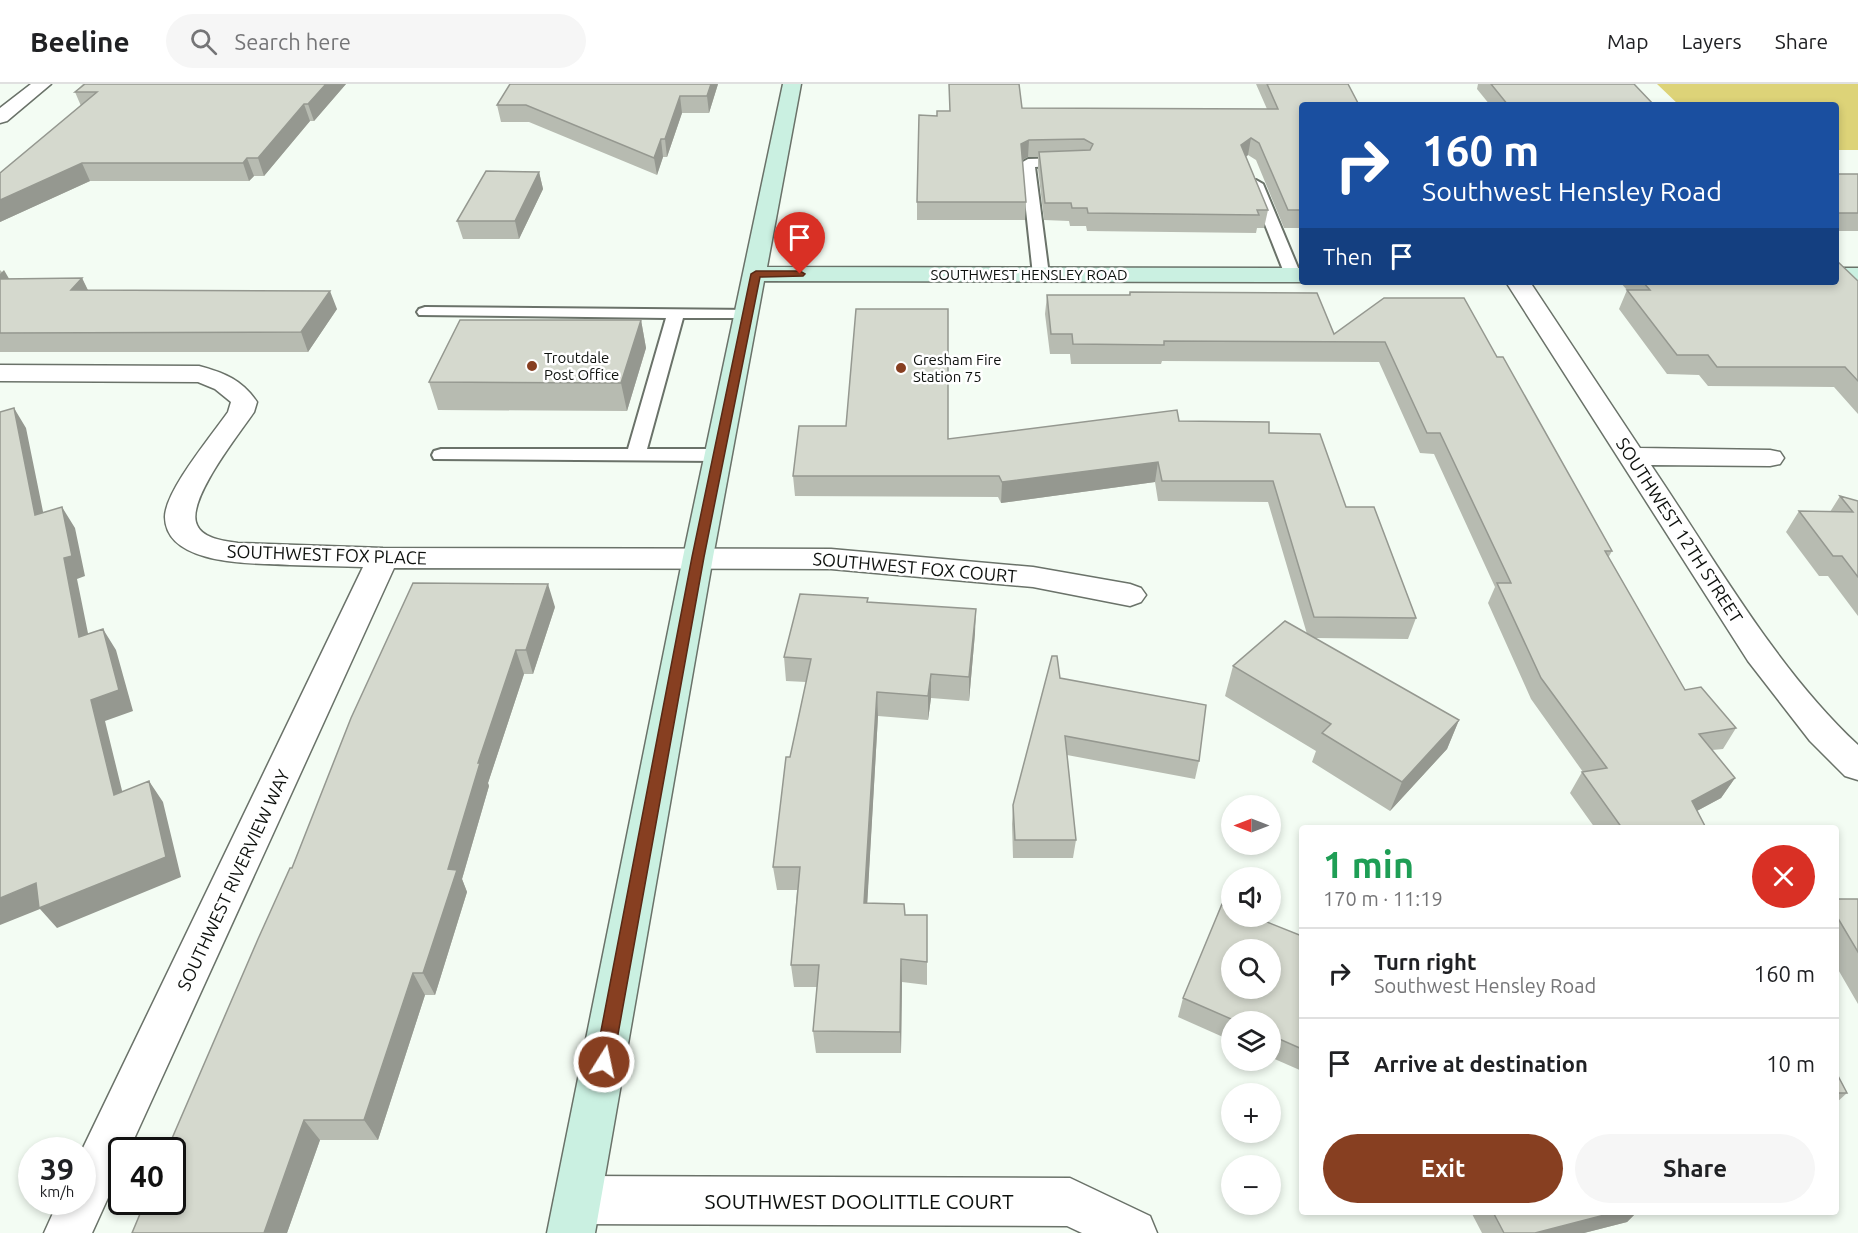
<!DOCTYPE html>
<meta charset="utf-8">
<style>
body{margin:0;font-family:Ubuntu,sans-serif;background:#f6f6f6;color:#202124;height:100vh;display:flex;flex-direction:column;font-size:22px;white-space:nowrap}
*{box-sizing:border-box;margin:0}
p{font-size:20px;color:#757577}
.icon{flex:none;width:33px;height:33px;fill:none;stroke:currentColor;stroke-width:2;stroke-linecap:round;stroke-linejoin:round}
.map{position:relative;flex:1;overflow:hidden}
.side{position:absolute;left:1299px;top:741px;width:540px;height:390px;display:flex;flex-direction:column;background:#fff;border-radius:6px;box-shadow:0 3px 9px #0003}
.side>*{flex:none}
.hud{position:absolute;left:1299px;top:18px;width:540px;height:183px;border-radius:6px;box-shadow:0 3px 9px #0003;background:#1a4fa0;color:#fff;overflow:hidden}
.needle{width:39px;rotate:270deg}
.controls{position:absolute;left:1221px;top:711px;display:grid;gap:12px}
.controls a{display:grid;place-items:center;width:60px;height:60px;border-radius:50%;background:#fff;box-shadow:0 3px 9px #0003;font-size:30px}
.speed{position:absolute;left:18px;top:1053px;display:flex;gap:12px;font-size:30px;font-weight:700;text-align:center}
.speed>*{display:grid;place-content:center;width:78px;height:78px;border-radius:50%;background:#fff;box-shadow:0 3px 9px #0003;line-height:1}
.speed small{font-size:15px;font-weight:400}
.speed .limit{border:3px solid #111;border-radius:9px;background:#fff;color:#111}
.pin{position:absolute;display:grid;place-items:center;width:51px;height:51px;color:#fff;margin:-62px -26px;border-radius:50% 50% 50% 0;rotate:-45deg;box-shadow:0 0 6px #0007}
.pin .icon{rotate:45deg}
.me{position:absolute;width:66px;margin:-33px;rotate:10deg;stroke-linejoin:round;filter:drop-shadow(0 0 4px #0008)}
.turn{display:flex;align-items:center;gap:21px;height:126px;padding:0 24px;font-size:27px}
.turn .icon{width:78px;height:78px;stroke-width:2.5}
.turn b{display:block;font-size:42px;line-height:51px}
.then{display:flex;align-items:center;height:57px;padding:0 24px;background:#0003;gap:12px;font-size:22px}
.round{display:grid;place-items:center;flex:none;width:63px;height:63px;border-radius:32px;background:#f6f6f6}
.overview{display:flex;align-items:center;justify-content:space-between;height:102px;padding:0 24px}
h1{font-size:36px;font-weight:700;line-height:45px;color:#1e9e55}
.primary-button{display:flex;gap:12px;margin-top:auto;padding:12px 24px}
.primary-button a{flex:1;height:69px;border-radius:36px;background:#873f21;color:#fff;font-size:24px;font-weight:700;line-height:69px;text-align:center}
.primary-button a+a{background:#f6f6f6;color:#202124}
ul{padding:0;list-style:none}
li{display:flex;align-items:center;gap:18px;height:90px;padding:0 24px;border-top:2px solid #e0e0e0}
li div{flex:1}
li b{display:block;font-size:22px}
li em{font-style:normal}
header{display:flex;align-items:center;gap:36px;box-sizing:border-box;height:84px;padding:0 30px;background:#fff;border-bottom:2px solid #e0e0e0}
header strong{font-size:28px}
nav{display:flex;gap:33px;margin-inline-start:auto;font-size:21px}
.search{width:420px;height:54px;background:#f6f6f6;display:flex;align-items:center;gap:15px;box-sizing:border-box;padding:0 21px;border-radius:33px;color:#757577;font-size:22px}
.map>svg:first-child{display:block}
</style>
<header>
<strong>Beeline</strong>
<div class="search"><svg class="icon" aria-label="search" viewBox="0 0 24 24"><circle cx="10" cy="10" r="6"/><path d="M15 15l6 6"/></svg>Search here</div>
<nav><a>Map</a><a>Layers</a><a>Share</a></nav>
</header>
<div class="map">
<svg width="1858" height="1149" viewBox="0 0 1858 1149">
<rect width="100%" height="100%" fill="#f3fcf3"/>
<path fill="#ddd378" d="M1657,0H1858V66H1836V21H1679Z"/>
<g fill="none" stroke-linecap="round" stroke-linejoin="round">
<defs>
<path id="lane" d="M1067,74L1072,75L1074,78L1072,81L1035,83L1049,191L1041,196L1033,191L1021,79L1028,75Z
M1256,96L1263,100L1301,191L1299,194L1293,196L1285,191L1249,100Z
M425,223L754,226L756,229L748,234H683L647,365H719L726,367L728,371L726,375L719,377L434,375L432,371L434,367L441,365H628L666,234L419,231L417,228L419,225Z"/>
<path id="street" d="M31,0H51L7,37L0,39V24Z
M1506,198H1530L1640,364L1770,366L1780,368L1784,374L1780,380L1770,382L1651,381C1714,474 1776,585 1858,661V696L1845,692L1810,657L1748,577Z
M0,281L199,282C225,289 242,296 257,318L254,328C240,349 185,417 197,441C203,455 225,457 238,459L383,464L831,465L1033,483L1130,500L1141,504L1146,511L1141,518L1130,522L1033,503L831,485L394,484L129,1066H122V1083L92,1149H44L58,1118H82V1066L363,483C339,482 315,482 290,481C257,479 166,483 165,433C165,407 212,351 228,328L231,318L215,305L198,298L0,297Z
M578,1092L1070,1094L1150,1132L1157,1149H1082L1067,1142L578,1140L561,1133L554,1116L561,1099Z"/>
<path id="secondary" d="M783,0H801L767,183L1302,184V198L764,197L713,473L595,1149H547L683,473Z
M1836,184H1858V198H1836Z"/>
</defs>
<use href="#lane" stroke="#6a7269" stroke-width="4"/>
<use href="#street" stroke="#6a7269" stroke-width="3"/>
<use href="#secondary" stroke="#6a7269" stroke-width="3"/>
<use href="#lane" fill="#fff" fill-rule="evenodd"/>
<use href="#street" fill="#fff" fill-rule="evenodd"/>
<use href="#secondary" fill="#caf0e1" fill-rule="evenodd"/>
</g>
<path fill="#b7bbb1" d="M83,0H346L314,37H310L264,92H254L249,97H90L0,138V89L81,22L75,8Z
M718,0L709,29H682L667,73H663L657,91L529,38H501L497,21Z
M1256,0H1348L1302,21V144H1284L1256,76L1248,71L1246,73L1268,126L1264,144H1257L1256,149L1087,147L1086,142H1070L1069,137L1044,136L1038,85V73H1028L1022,76L1026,118L1025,136H917V118L937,32L1022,24L1267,25Z
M1478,0H1634L1654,21H1490L1477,5Z
M539,88L543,105L519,155H463L457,137Z
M1836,90H1858V147H1836Z
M0,186L9,195L82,194L88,206L337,225L308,268H0Z
M1858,197V330L1834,303L1708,302L1699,291L1667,290L1619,225L1627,206L1620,198Z
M1130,208L1334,250L1497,273L1612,467L1608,474L1685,606L1736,644L1723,665L1712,666L1735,694L1721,714L1697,727L1706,744H1595L1570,709L1582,688H1583L1531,615L1488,519L1495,503L1434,370L1420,369L1379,278L1162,277L1161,280H1071L1070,270H1050L1045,230L1047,211H1129Z
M641,236L646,264L627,327L438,326L429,298Z
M1179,337L1269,349L1346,423L1416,534L1408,555L1314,554L1459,636L1447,665L1390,727L1312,678L1316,667L1225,612L1233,582L1307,550L1268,418L1158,417L1155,398L1001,419L998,413L795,412L793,392L948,355Z
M1840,412L1858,417V532L1828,492H1819L1786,448L1799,427L1830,428Z
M868,514V518L975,549L969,617L931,614L928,636L878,632L867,819L905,831H927V901L902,898L901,969H816L813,947L817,903H794L791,881L797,806H777L773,783L790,673L806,598L786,597L784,573Z
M555,523L533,590H524L488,699L489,702L462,795L467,808L435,911H425L378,1056H320L287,1149H132L292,784Z
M1060,594L1199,677L1195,695L1067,671L1076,756L1073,774H1013L1012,740L1013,721Z
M1836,815H1858V920L1836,882Z
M1302,852V987L1270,973V938H1232V957L1178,933L1183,914Z
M1836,988L1847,1009L1836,1019Z
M1471,1128H1637L1627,1138L1584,1149H1482Z"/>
<path fill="#959890" d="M326,0H346L314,37L308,20Z
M711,0H718L709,29L707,12Z
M680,12L682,29L667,73L665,55Z
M304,20L310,37L264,92L258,74Z
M1251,54L1248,71L1238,78L1241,61Z
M661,55L663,73L657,91L654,74Z
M1029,56L1028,73L1020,77L1021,60Z
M247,74L254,92L249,97L243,79Z
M82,79L90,97L0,138V116Z
M539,88L543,105L519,155L515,137Z
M4,186L15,205L0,202V190Z
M82,194L91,213L71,206Z
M330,207L337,225L308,268L301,248Z
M641,236L646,264L627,327L621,299Z
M14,324L26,344L48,452L35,431Z
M1158,378L1155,398L1001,419L1002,398Z
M62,423L75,444L85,492L77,495L93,574L79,553L64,474Z
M548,500L555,523L533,590L526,566Z
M976,525L975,549L969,617V593Z
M103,545L116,566L133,627L105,637L128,731L114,711L91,616Z
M516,566L524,590L488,699L489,702L462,795L467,808L435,911L423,889L448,785L478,679Z
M931,590V614L928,636V612Z
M877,608L878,632L866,842L864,819Z
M1459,636L1447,665L1390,727L1402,698Z
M1735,694L1721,714L1678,737L1692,717Z
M149,697L163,718L181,793L57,844L40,825L0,841V814L36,799Z
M901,875L902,898L901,969L900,948Z
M413,889L425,911L378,1056L364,1036Z
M304,1036L320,1056L287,1149H264Z
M1616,1128H1637L1627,1138L1584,1149H1535Z"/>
<path fill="#d5d9ce" stroke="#959890" stroke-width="1.5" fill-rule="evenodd" d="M85,0H326L308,20H304L258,74H247L243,79H82L0,116V89L97,8H75Z
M510,0H711L707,12H680L665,55H661L654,74L526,21H497Z
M949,0H1019L1022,24L1278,25L1267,0H1348L1359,21H1302V126H1288L1259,59L1251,54L1241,61L1268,126H1257L1259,131L1088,129L1087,124H1072L1071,119H1045L1039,68L1090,66L1093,60L1084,55L1029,56L1021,60L1026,118H917L919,31L937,32V27H950Z
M1491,0H1634L1654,21H1508Z
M486,87L539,88L515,137H457Z
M1836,90H1858V129H1836Z
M1836,176L1858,197V297L1845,283H1717L1708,271H1677L1627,206H1650L1643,198H1836Z
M82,194L71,206L330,207L301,248L0,249V195Z
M1130,208L1317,209L1334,250L1384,214H1464L1497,273H1503L1612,467H1605L1685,606L1701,603L1736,644L1699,650L1735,694L1692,717L1706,744H1622L1582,688L1607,684L1541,594L1497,499H1511L1440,349H1427L1385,258L1164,257V261L1073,260L1072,250H1051L1047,211H1130Z
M856,225H948V355L1177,326L1179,337L1269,338V349L1320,350L1346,423H1374L1416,534L1314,533L1273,397H1162L1158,378L1002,398L999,392H793L799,342H846Z
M460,236H641L621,299L429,298Z
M14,324L35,431L62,423L72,472L64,474L79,553L103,545L119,606L91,616L114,711L149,697L166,773L39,824L36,799L0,814V328Z
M1840,412L1858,417V493L1842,472H1833L1799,427L1853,428Z
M413,499L548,500L526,566H516L478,679H480L448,785L457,786L423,889H413L364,1036H304L264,1149H132L145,1118H172V1066H167L258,855L290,784H292L351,634Z
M800,510L868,514L867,518L976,525L969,593L931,590L928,612L877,608L864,819L904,820L905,831H927V878L901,875L900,948L813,947L819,881H791L800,783H773L786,673H790L811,575L784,573Z
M1285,537L1459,636L1402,698L1322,649L1331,640L1233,582Z
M1052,572H1057L1060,594L1206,621L1199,677L1065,652L1076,756H1015L1013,721Z
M1836,815H1858V868L1836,831Z
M1222,820L1232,824V832H1252L1302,852V965L1270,951V938H1238L1183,914ZM1232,866H1270V904H1232Z
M1836,988L1847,1009H1836Z
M1493,1128H1616L1535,1149H1504Z"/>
<path fill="#873f21" stroke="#582915" stroke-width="1.5" d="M800,187L805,190L803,192L760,193L704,473L613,978L610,984L604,986L597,984L595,978L692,473L751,190L756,187Z"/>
<g fill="#873f21" stroke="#fff" stroke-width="2">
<circle cx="532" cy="282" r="6"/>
<circle cx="901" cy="284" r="6"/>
</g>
<g text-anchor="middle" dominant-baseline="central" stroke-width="5" stroke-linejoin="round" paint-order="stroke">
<g font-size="15" fill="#0e110e" stroke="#fff">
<text x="1029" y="190">SOUTHWEST HENSLEY ROAD</text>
</g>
<g font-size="15" fill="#0e110e" stroke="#fff" text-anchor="start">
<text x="544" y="273">Troutdale<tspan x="544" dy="17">Post Office</tspan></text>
<text x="913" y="275">Gresham Fire<tspan x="913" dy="17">Station 75</tspan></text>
</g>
<g font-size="18" fill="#0e110e" stroke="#fff">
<text transform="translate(1680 446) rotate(57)">SOUTHWEST 12TH STREET</text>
<text transform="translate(327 470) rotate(2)">SOUTHWEST FOX PLACE</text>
<text transform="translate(915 483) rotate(5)">SOUTHWEST FOX COURT</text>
<text transform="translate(233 796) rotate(-65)">SOUTHWEST RIVERVIEW WAY</text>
</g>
<g font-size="21" fill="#0e110e" stroke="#fff">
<text x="859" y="1117">SOUTHWEST DOOLITTLE COURT</text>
</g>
</g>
</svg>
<div class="controls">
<a><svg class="needle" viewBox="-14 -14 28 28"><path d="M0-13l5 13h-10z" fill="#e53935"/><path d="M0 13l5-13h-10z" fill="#757577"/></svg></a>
<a><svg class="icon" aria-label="sound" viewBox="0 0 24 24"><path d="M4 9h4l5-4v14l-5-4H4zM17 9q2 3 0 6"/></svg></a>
<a><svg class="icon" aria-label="search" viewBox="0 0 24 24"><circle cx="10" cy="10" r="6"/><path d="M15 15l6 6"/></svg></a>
<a><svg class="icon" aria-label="layers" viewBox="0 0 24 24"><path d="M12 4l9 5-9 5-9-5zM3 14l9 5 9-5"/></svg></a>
<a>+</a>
<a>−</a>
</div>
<div class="speed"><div>39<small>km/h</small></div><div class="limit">40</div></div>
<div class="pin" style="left:800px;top:190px;background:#d93025"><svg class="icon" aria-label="arrive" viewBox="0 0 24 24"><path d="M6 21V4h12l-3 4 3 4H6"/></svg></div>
<svg class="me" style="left:604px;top:978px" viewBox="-20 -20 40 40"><circle r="17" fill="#873f21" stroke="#fff" stroke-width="3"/><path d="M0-11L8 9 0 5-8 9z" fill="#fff"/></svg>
<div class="hud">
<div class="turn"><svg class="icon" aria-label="right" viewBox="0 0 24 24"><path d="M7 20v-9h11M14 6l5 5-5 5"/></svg><div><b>160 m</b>Southwest Hensley Road</div></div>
<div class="then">Then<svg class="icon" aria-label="arrive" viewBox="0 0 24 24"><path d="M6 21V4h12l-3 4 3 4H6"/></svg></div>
</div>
<section class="side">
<div class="overview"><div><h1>1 min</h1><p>170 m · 11:19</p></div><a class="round" style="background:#d93025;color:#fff"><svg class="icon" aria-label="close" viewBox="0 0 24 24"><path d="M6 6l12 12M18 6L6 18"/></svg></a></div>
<ul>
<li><svg class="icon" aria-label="right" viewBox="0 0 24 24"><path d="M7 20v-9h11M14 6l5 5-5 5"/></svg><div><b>Turn right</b><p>Southwest Hensley Road</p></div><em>160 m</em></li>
<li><svg class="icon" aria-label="arrive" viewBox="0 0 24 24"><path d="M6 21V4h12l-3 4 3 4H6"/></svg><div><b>Arrive at destination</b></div><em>10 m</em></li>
</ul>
<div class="primary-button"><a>Exit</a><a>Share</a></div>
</section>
</div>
